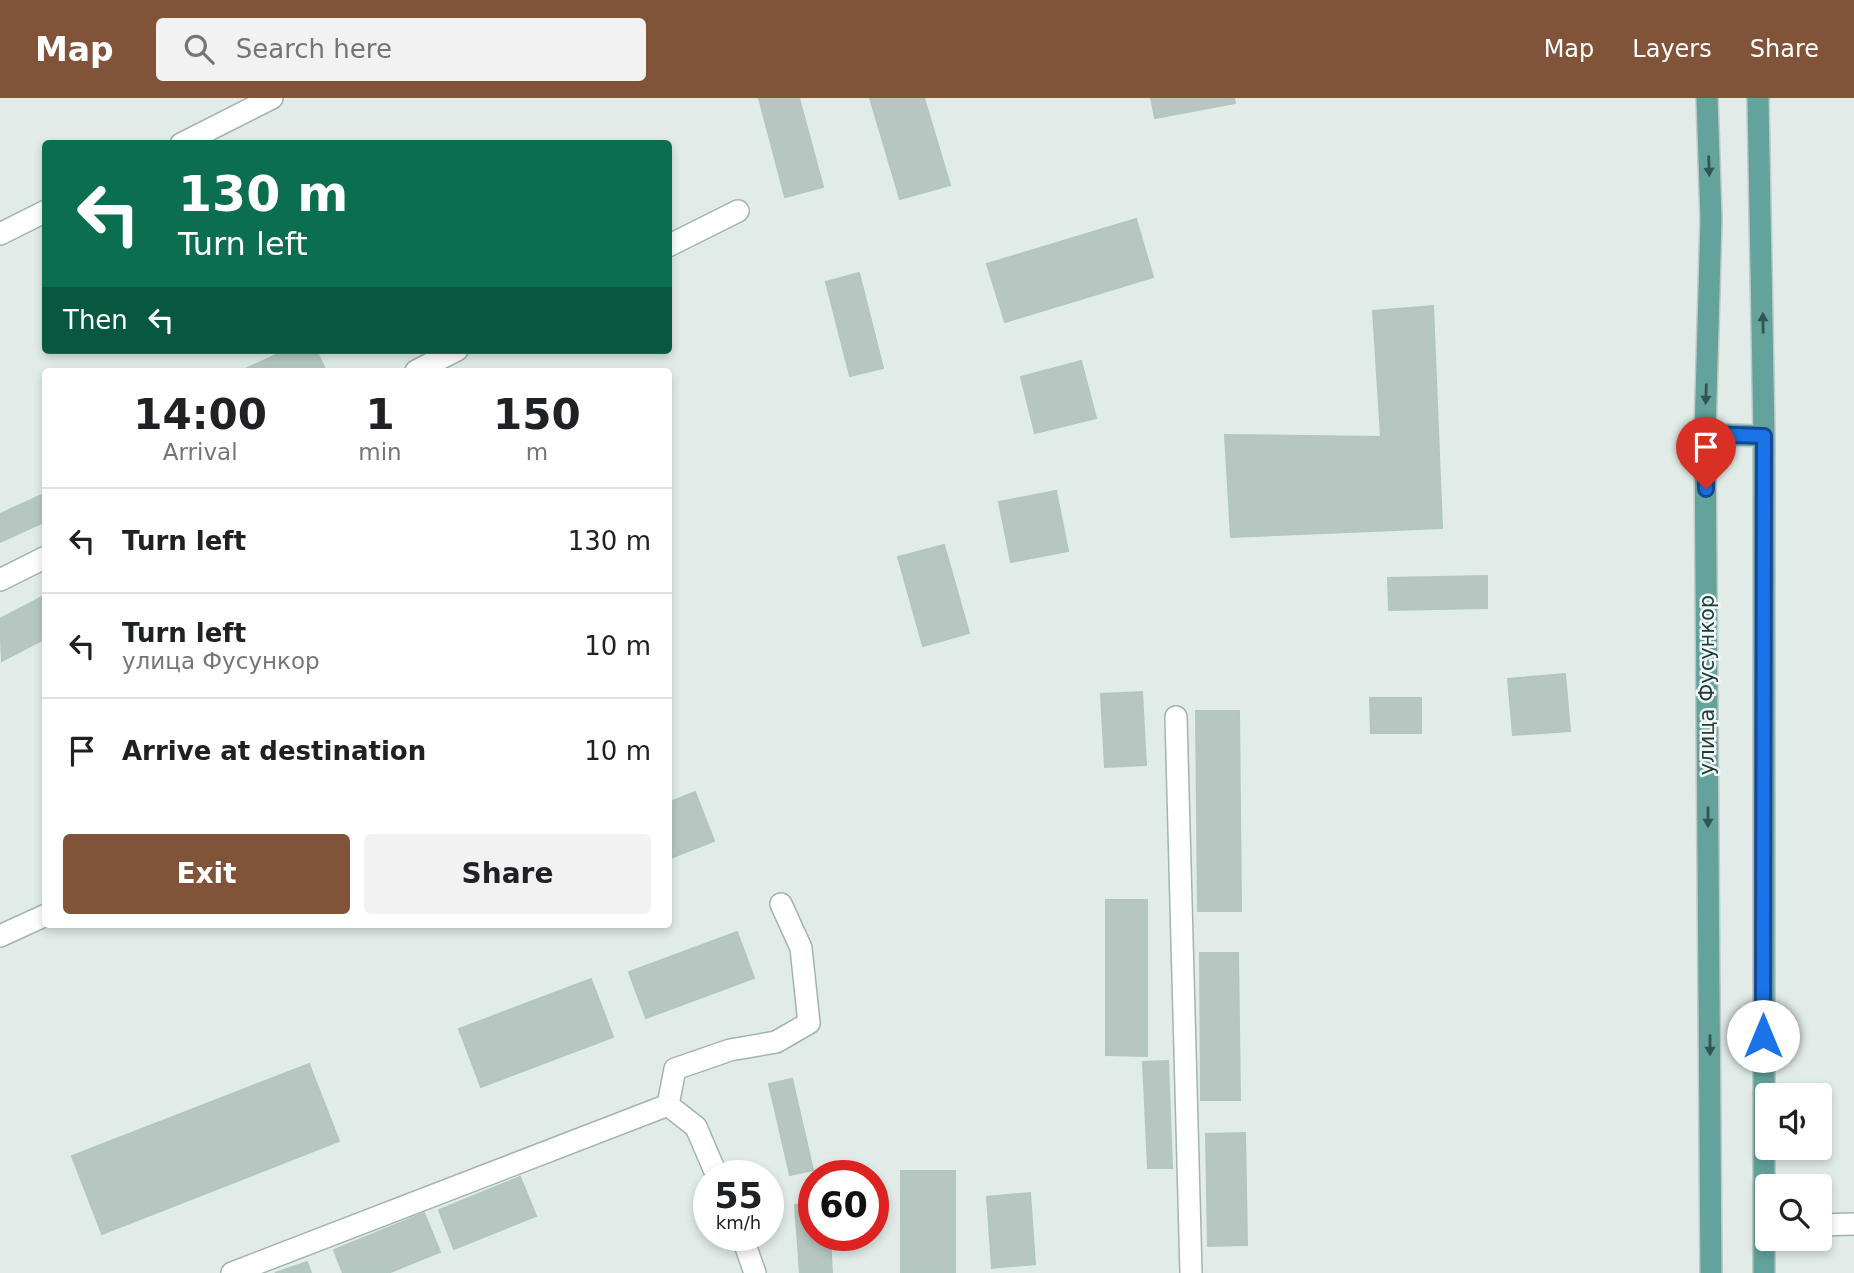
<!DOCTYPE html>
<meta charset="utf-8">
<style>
body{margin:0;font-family:"DejaVu Sans",sans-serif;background:#f2f2f2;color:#202124;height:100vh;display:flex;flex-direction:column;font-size:26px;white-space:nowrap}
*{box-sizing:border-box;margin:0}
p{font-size:23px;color:#757577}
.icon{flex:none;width:38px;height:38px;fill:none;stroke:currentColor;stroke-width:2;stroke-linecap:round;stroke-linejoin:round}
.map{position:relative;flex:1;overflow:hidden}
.side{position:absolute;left:42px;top:270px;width:630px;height:560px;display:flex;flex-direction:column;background:#fff;border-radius:7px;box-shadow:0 4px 10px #0003}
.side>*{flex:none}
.guide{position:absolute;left:42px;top:42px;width:630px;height:214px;border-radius:7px;box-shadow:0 4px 10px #0003;background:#0b6e4f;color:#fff;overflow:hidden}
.fabs{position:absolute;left:1755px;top:985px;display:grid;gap:14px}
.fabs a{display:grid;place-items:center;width:77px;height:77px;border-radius:7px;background:#fff;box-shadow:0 4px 10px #0003;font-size:35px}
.speed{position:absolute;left:693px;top:1062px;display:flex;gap:14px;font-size:35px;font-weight:700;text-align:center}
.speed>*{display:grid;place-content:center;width:91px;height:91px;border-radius:50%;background:#fff;box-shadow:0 4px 10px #0003;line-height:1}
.speed small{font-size:18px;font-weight:400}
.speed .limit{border:10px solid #d22;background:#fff;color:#111}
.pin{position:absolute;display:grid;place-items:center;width:60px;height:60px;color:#fff;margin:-72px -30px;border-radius:50% 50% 50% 0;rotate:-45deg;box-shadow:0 0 7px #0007}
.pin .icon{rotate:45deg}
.me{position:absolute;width:77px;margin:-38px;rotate:0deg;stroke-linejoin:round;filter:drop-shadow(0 0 5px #0008)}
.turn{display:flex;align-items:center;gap:24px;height:147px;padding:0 21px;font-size:32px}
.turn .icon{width:91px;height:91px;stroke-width:2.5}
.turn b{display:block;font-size:49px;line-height:60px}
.then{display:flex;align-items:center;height:66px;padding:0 21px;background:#0003;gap:14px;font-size:26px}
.eta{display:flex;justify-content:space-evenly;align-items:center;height:119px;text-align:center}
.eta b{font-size:42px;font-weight:800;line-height:49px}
.cta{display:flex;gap:14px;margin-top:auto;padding:14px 21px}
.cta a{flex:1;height:80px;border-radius:7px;background:#815439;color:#fff;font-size:28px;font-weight:800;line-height:80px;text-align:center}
.cta a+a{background:#f2f2f2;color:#202124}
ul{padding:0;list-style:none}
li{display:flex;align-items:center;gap:21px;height:105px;padding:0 21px;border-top:2px solid #e0e0e0}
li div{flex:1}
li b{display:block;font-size:26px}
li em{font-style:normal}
header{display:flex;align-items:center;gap:42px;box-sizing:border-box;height:98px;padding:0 35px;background:#815439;color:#fff}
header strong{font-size:33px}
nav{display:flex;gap:38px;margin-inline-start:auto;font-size:24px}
.search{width:490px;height:63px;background:#f2f2f2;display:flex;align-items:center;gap:18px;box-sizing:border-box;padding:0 24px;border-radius:7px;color:#757577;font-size:26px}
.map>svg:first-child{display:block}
</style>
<header>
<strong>Map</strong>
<div class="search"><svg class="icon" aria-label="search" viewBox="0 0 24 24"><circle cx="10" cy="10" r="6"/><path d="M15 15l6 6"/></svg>Search here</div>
<nav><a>Map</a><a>Layers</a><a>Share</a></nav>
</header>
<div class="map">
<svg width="1854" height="1175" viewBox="0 0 1854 1175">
<rect width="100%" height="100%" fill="#e1ece8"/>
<path fill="#b6c7c2" stroke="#b3c6c1" stroke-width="2" d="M759,0H799L823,89L785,99Z
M870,0H924L950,87L900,101Z
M1151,0H1234L1235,5L1155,20Z
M1136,121L1153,179L1005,224L987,166Z
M859,175L883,270L850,278L826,184Z
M1433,208L1442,430L1231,439L1225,337L1381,339L1373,213Z
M287,252H316L326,273H241Z
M1081,263L1096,320L1035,335L1021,279Z
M1056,393L1068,453L1011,464L999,404Z
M46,395V423L0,444V416Z
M944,447L969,535L923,548L898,459Z
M1487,478V510L1389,512L1388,480Z
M46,497V540L2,563L0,521Z
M1565,576L1570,633L1513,637L1508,581Z
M1142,594L1146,667L1105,669L1101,596Z
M1370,600H1421V635H1371Z
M1196,613H1239L1241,813H1198Z
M695,694L714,743L668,761V705Z
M1106,802H1147V958L1106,957Z
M737,834L754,880L646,920L629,874Z
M1200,855H1238L1240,1002H1201Z
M591,881L613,939L481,989L459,931Z
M1168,963L1172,1070H1148L1143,964Z
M309,966L339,1043L102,1136L72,1058Z
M792,981L813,1072L790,1077L769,986Z
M1245,1035L1247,1147L1208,1148L1206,1036Z
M901,1073H955V1175H901Z
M520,1079L536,1118L454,1151L439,1112Z
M1030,1095L1035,1166L992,1170L987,1099Z
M814,1106V1138H830L832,1175H800L795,1107Z
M424,1115L440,1154L388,1175H343L334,1152Z
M307,1164L311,1175H275Z"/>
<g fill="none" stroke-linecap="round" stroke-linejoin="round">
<defs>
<path id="minor" d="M181,46L272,0
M0,136L46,113
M668,148L738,113
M416,273L457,252
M0,482L46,459
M1176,619L1191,1175
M0,838L46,817
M668,1007L675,971L730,952L776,944L809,925L801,850L781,806
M1820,1127L1854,1126
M742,1138L755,1175
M232,1175L668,1007L696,1029L717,1078"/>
<path id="major" d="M1707,0L1711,121L1705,336L1711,1175
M1758,0L1764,338V1175
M1705,336L1764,338"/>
</defs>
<use href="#minor" stroke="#a3b4b0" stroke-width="24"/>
<use href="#major" stroke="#c1c9c8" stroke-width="24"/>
<use href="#minor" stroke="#fff" stroke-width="21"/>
<use href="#major" stroke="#63a39c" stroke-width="21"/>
</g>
<defs><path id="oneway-solid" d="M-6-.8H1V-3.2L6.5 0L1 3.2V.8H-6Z" transform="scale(1.75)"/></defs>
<g fill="#315652">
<use href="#oneway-solid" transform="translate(1709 68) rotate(88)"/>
<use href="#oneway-solid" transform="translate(1763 225) rotate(-91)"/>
<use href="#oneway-solid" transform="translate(1706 296) rotate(92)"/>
<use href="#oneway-solid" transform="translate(1708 719) rotate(90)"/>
<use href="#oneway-solid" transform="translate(1710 947) rotate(90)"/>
</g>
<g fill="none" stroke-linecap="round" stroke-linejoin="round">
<defs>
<path id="route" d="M1706,391L1705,336L1764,338L1763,938"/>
</defs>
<use href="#route" stroke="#114b97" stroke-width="18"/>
<use href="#route" stroke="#1a73e8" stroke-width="12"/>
</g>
<g text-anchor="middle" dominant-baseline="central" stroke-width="5" stroke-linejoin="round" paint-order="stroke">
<g font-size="21" fill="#203d39" stroke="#f1f8f6">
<text transform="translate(1707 587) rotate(-90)">улица Фусункор</text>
</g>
</g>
</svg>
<div class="fabs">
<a><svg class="icon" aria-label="sound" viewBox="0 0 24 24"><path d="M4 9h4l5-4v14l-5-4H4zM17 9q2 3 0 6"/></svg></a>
<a><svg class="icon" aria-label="search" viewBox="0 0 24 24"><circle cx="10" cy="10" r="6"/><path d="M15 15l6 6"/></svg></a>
</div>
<div class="speed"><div>55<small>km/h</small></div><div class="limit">60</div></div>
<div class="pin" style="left:1706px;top:391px;background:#d93025"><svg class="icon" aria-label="arrive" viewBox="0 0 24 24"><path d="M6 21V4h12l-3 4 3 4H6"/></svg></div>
<svg class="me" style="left:1763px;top:938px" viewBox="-20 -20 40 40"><circle r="19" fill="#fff"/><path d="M0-13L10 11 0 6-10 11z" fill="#1a73e8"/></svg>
<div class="guide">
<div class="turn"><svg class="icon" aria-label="left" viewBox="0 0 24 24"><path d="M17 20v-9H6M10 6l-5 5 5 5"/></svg><div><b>130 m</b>Turn left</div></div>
<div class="then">Then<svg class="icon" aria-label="left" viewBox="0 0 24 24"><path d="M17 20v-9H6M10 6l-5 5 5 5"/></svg></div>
</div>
<section class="side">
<div class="eta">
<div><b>14:00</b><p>Arrival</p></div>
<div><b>1</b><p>min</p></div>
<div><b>150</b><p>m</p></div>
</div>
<ul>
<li><svg class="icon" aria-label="left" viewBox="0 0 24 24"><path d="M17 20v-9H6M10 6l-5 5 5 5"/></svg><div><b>Turn left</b></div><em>130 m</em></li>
<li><svg class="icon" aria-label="left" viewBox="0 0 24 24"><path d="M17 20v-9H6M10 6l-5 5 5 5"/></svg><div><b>Turn left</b><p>улица Фусункор</p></div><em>10 m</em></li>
<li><svg class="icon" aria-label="arrive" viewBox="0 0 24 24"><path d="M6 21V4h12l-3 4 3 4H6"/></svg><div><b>Arrive at destination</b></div><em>10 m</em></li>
</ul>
<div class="cta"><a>Exit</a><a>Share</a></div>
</section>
</div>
